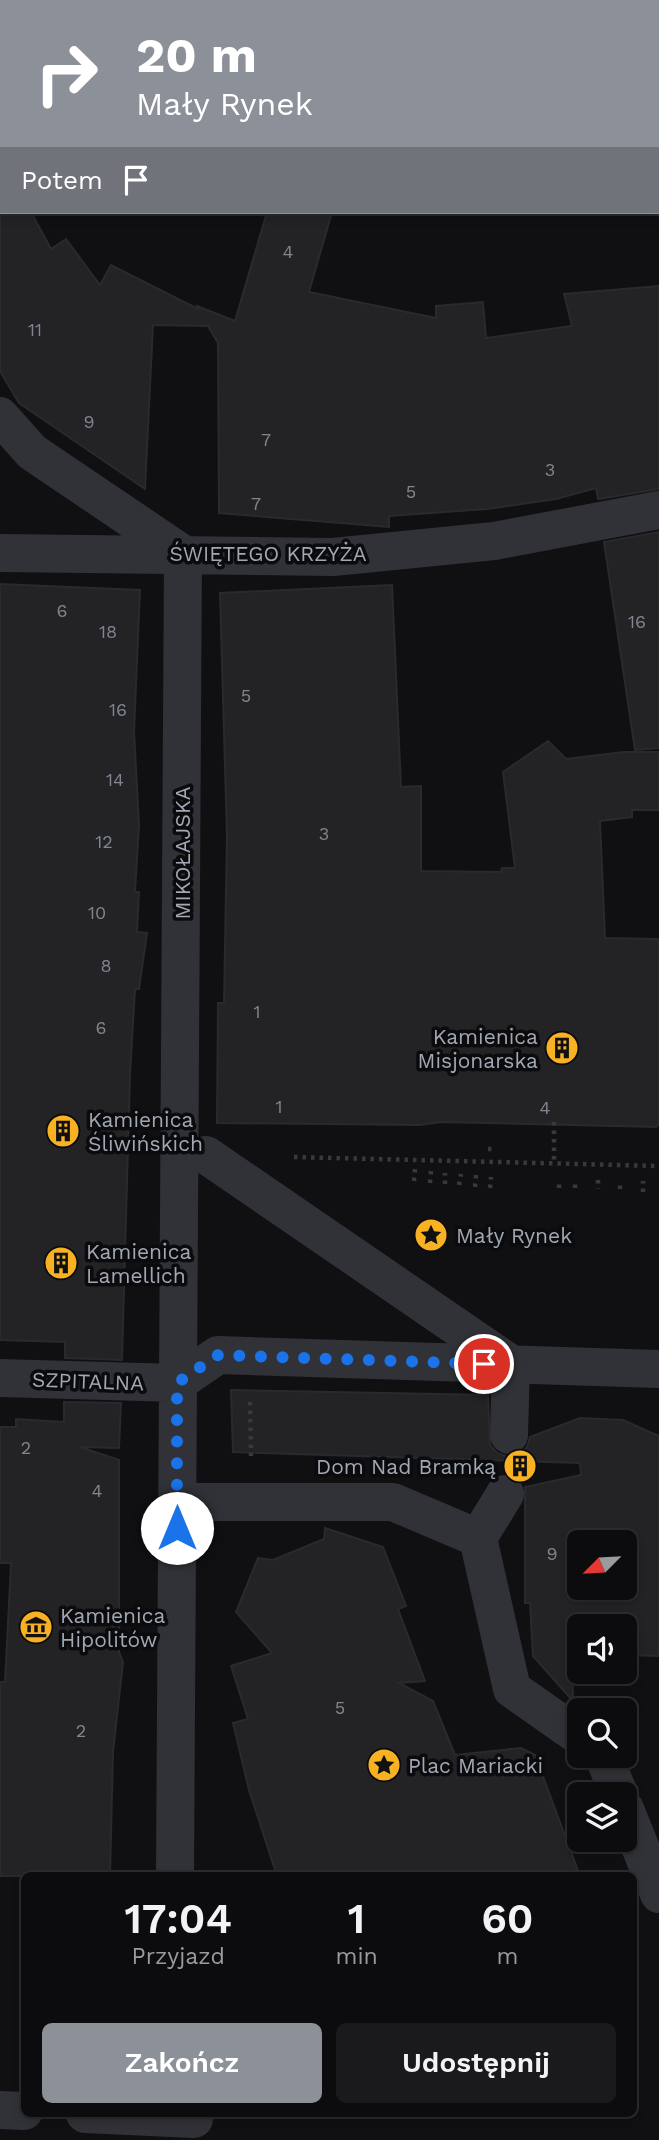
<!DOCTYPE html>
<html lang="pl">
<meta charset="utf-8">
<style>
body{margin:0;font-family:"Work Sans",sans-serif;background:#1a1a1c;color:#f1f3f6;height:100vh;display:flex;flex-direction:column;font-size:26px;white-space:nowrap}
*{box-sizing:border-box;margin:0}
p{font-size:23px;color:#9a9b9e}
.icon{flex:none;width:38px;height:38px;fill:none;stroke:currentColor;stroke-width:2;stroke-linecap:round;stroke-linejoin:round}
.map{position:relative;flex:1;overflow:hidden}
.drawer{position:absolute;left:21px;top:1872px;width:616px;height:245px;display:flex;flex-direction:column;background:#0c0c0e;border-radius:10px;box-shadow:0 4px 10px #0003,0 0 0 2px #2c2c2e}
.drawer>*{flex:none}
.banner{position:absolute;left:0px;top:0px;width:660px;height:214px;box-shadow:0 4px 10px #0003,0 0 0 2px #2c2c2e;background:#8c9099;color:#fff;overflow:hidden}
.needle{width:46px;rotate:246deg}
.buttons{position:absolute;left:567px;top:1530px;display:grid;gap:14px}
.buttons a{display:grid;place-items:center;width:70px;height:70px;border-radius:10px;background:#0c0c0e;box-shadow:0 4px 10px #0003,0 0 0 2px #2c2c2e;font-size:35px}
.pin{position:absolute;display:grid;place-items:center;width:60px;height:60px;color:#fff;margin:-30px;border:4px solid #fff;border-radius:50%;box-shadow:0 2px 7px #0007}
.me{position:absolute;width:77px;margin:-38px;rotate:0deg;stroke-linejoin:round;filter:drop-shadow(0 0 5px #0008)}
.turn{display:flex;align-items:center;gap:24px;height:147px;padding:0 21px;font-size:32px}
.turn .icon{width:91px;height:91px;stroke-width:2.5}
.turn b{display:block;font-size:49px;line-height:60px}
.then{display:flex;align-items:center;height:66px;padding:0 21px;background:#0003;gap:14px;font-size:26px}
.eta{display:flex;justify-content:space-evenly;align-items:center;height:119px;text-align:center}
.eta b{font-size:42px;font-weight:600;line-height:49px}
.button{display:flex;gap:14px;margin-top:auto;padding:14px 21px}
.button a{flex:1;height:80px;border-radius:10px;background:#8c9099;color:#fff;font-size:28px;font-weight:600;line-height:80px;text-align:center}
.button a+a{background:#1a1a1c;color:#f1f3f6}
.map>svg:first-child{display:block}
</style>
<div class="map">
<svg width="659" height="2140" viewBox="0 0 659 2140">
<rect width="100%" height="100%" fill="#101012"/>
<path fill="#232326" stroke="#2a2a2e" stroke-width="2" fill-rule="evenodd" d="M0,212H31L51,249L66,239L100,285L111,265L198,309L197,306L235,321L267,212H332L309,292L436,318V306L483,302L486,338L572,326L564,294L659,286V489L598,499L596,488L556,499L487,509L389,516V527L219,513L218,343L208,326L153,325L145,489L19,403L0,371Z
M659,532V748L635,750L604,542Z
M0,584L140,590L134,731L139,825L135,892H139L137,932L147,933L139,989H135L130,1074L122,1360L65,1358V1342L0,1340Z
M392,585L401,787L421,786V871L501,872L502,868H515L503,772L548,741L566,759L624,752H659V810H632V817L600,821L605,938L659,939V1124L656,1127L441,1122L420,1125L217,1123L218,1003H224L227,836L220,593Z
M231,1390L488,1395L490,1445L497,1453L508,1457L520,1454L527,1447L530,1437L580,1418L623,1420L659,1436V1656L625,1655V1626H579V1653H572L573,1701L533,1656L530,1603H525V1487L581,1475L580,1463L233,1452ZM579,1542H625V1587H579Z
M64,1402L121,1403L119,1448L80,1447L119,1460V1652L123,1662L113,1752L110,1876H0V1682H5L11,1563H0V1427H16V1419L64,1422Z
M325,1528L383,1547L406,1606L398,1609L425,1681L399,1683L433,1701L455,1755L521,1748L535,1755L580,1876H277L249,1790L233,1723L248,1719L231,1666L272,1653L236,1612L258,1558L273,1560L324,1539Z"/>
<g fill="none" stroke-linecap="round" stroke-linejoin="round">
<path stroke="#37393e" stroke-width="4.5" stroke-dasharray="3.5 5" stroke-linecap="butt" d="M554,1122V1163
M488,1149H494
M294,1157L659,1166
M598,1180V1189
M414,1181L415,1169
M430,1183L431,1171
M445,1184V1173
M459,1185L461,1174
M475,1187L476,1175
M490,1188L491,1177
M559,1188V1180
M575,1188V1181
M620,1189V1181
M643,1192V1181
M250,1402L251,1456"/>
<path stroke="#313237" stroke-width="38" d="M658,137L659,138
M0,416L32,452L183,554
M0,553L333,557L494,541L659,510
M206,1155L511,1364L509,1435
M0,1378L177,1383
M177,1383L218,1355L659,1369
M505,1494L478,1538L512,1689L579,1736
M177,1502H393L478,1538
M603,1755L619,1794
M625,1809L659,1894
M175,1876L183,554
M0,2110L24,2111
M85,2114L194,2119"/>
</g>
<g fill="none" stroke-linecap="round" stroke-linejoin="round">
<path stroke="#1a73e8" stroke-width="12" stroke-dasharray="0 21.6" d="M177,1528V1383L218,1355L484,1364"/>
</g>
<defs>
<symbol id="building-disc" viewBox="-11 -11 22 22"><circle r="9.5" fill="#f8b122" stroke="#0b0b0d"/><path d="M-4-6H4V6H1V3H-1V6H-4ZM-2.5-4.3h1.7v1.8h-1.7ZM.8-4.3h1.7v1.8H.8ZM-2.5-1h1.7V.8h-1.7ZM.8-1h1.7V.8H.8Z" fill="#111"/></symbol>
<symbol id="sight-disc" viewBox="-11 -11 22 22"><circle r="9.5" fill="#f8b122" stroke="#0b0b0d"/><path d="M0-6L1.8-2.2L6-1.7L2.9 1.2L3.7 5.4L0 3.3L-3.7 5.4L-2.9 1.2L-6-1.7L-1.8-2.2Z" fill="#111"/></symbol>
<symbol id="museum-disc" viewBox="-11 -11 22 22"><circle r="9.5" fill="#f8b122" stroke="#0b0b0d"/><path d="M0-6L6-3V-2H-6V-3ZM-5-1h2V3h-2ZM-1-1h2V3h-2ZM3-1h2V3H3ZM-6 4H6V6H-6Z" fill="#111"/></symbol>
</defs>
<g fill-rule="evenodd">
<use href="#building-disc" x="543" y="1029" width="38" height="38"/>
<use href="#building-disc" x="44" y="1112" width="38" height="38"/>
<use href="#sight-disc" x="412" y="1216" width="38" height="38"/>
<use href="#building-disc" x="42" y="1244" width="38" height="38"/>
<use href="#building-disc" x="501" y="1447" width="38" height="38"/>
<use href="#museum-disc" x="17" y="1608" width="38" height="38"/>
<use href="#sight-disc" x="365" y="1746" width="38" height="38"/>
</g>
<g text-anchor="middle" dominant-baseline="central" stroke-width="7" stroke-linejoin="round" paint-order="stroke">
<g font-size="18" fill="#81858f">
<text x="288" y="251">4</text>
<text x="35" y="329">11</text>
<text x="89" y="421">9</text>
<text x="266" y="439">7</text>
<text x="550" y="469">3</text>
<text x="411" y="491">5</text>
<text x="256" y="503">7</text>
<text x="62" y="610">6</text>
<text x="637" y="621">16</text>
<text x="108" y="631">18</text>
<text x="246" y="695">5</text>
<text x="118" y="709">16</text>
<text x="115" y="779">14</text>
<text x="324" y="833">3</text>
<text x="104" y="841">12</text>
<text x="97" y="912">10</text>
<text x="106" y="965">8</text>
<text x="257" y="1011">1</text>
<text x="101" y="1027">6</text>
<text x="279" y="1106">1</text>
<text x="545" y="1107">4</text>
<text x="26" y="1447">2</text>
<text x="97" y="1490">4</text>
<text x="552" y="1553">9</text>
<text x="340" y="1707">5</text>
<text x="81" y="1730">2</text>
</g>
<g font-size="21" fill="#a1a7b3" stroke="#0b0b0d">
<text x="268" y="553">ŚWIĘTEGO KRZYŻA</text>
<text transform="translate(182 853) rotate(-90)">MIKOŁAJSKA</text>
<text transform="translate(88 1381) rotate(2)">SZPITALNA</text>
</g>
<g font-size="21" fill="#a1a7b3" stroke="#0b0b0d" text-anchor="start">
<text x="538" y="1036" text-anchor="end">Kamienica<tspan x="538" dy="24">Misjonarska</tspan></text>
<text x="88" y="1119">Kamienica<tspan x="88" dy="24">Śliwińskich</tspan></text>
<text x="456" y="1235">Mały Rynek</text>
<text x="86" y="1251">Kamienica<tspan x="86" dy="24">Lamellich</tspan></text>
<text x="496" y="1466" text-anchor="end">Dom Nad Bramką</text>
<text x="60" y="1615">Kamienica<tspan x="60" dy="24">Hipolitów</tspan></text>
<text x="408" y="1765">Plac Mariacki</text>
</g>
</g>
</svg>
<div class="buttons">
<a><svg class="needle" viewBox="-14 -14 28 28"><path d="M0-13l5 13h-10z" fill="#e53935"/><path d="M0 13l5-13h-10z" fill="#9a9b9e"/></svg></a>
<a><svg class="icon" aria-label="sound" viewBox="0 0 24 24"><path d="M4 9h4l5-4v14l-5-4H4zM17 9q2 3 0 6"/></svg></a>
<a><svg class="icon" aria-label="search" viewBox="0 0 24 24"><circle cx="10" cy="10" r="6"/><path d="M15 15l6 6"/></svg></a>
<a><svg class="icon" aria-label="layers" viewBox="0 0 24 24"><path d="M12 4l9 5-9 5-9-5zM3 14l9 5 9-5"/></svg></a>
</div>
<div class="pin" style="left:484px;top:1364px;background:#d93025"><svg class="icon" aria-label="arrive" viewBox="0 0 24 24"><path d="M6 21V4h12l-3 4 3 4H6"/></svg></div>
<svg class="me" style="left:177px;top:1528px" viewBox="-20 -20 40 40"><circle r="19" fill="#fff"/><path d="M0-13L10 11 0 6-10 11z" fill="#1a73e8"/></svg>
<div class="banner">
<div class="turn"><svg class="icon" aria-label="right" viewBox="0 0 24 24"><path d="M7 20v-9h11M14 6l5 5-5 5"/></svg><div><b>20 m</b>Mały Rynek</div></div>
<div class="then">Potem<svg class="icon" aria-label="arrive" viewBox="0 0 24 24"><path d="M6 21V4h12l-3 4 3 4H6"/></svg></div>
</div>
<section class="drawer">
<div class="eta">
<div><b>17:04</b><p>Przyjazd</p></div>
<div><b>1</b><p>min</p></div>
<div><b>60</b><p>m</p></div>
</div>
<div class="button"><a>Zakończ</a><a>Udostępnij</a></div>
</section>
</div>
